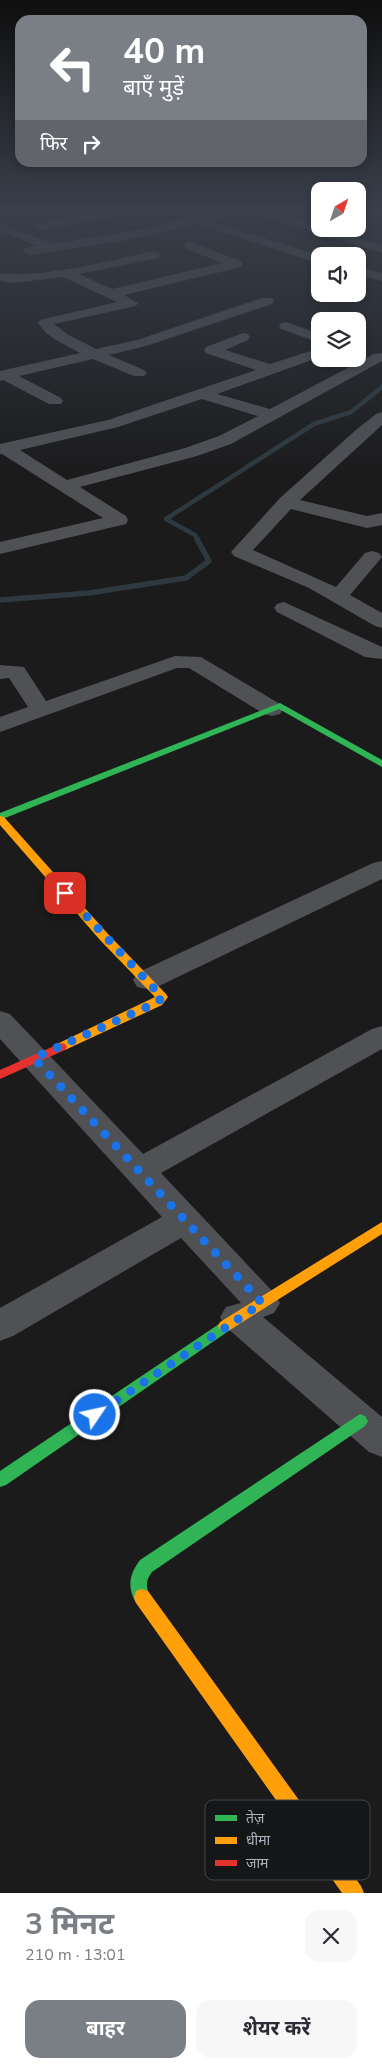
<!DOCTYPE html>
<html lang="hi">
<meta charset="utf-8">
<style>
body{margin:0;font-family:"Nunito Sans","Noto Sans Devanagari",sans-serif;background:#f7f7f7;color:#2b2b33;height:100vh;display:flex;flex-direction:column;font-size:19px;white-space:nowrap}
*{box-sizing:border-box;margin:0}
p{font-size:16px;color:#7c7c81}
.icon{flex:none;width:28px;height:28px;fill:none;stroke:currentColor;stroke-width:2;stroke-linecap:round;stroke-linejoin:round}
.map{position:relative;height:1893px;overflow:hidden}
.side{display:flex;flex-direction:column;background:#fff;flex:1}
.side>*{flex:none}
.banner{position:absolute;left:15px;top:15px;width:352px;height:152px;border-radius:15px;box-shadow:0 2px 8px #0003;background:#7a7e85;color:#fff;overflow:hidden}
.needle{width:32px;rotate:39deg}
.fabs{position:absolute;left:311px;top:182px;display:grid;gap:10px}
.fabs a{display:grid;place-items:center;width:55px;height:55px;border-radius:10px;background:#fff;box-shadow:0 2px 8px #0003;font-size:25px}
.pin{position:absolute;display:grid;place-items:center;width:42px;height:42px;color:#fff;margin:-21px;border-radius:10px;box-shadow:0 2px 8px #0006}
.me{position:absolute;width:55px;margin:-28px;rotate:56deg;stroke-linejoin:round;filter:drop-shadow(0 0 4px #0008)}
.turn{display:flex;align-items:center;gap:18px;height:105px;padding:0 25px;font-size:22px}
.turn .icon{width:65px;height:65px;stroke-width:2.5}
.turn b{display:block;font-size:35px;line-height:42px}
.then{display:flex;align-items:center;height:48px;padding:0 25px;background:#0003;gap:10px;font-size:19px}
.round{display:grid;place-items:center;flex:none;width:52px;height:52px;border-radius:15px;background:#f7f7f7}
.summary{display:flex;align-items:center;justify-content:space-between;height:85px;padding:0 25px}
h1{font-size:30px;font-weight:700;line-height:38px;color:#7a7e85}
.cta{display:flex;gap:10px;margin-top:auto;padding:10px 25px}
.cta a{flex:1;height:58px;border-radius:15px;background:#7a7e85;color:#fff;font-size:20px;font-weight:700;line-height:58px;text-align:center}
.cta a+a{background:#f7f7f7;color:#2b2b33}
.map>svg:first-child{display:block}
</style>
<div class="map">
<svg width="382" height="1893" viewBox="0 0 382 1893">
<rect width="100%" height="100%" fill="#1b1b1c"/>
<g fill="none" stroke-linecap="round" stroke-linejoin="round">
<path stroke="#2d393f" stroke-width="4.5" d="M198,540L195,535L166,519L314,424L351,412L382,387"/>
<path stroke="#2d393f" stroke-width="5.5" d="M0,600L89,593L186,578L209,561L197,539"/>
<path fill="#4f5155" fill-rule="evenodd" d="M109,210H135L129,214L39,231L33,227L39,223Z
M218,210H237L235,213L210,221L321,256L320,264L197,224L121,241L29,255L23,251L24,248L37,246L0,231V223L54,244L143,229Z
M250,210H269L320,226V229H329L382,245V253L252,213Z
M190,242L241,261L243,264L241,267L124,295L138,303L136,306L54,324L67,334L96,349L137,340L262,298H272L274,301L272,304L146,346L109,355L144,370L147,373L144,376H134L93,359L19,376L61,398L63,401L61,404H49L3,380L0,381V371L80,353L56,340L46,333L38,323L40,320L117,302L63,277L13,283L0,281V273C42,279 111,260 154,251L159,252L160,255L159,258L79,274L112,289L223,263L186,249L184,246L186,243Z
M358,267L382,273V281L358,275Z
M286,322L320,334V343L281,329L279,326L281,323Z
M243,333L248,334L250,337L248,340L225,350L270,364L320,348V357L217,394L270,409L374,354L382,353V361L231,444L197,456L80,487L126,516L128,520L126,524L0,554V542L103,518L2,454H0V444L108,420L256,370L206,353L204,350L206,347ZM202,399L258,416L219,436L185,448L67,480L20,450L118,427Z
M382,412V425L300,500L367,516L382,513V525L367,528L291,509L253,550L336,587L365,553L372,551L379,553L382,557L350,595L382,613V628L375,626L309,588L234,556L231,552L280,498L357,429L376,414Z
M284,602L382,647V659L365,657L277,612L274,608L277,604Z
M175,656L201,657L280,704L283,709L280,714L272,716L264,714L189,668H177L0,732V717L28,707L9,678L0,679V665L24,667L46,701Z
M382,861V879L157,987L147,989L137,987L133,980L137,973L373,863Z
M0,1011L10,1014L143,1154L372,1029L382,1026V1049L161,1173L274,1293L280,1303L274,1313L263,1317L382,1417V1457L369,1452L226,1327L220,1317L226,1307L241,1303L181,1238L13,1336L0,1341V1308L162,1217L0,1039Z"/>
<path fill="#30b455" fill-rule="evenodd" d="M280,703L382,760V767L279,709L0,820V813Z
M225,1320L230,1322L232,1326L230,1330L6,1485L0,1487V1471Z
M360,1414L365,1416L368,1421L365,1426L152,1572C145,1581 146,1587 150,1597L148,1603L142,1605L136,1603C127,1587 129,1575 140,1560Z"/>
<path fill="#ff9f0a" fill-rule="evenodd" d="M0,816L4,817L108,934L166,994L168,997L162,1005L65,1050H57L55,1047L57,1044L155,997L100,940L0,825Z
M382,1222V1234L230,1330L225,1332L220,1330L218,1326L220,1322Z
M142,1589L148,1591L361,1886L364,1893H342L136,1603L134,1597L136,1591Z"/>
<path fill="#e5322d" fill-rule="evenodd" d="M61,1043L65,1044L67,1047L65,1050L0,1079V1070Z"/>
</g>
<linearGradient id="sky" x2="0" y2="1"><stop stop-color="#0f0f0f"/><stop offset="0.44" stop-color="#393f4b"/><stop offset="1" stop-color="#393f4b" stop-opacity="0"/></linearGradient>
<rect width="382" height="475" fill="url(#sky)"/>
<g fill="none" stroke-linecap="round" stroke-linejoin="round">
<path stroke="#1a73e8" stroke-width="9" stroke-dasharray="0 16.2" d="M65,893L162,997L158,1002L34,1058L262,1303L95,1415"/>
</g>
<rect x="205" y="1800" width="165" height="80" rx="8" fill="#151618" stroke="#43454a" stroke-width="1"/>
<rect x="215" y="1815" width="22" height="6" fill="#30b455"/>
<rect x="215" y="1837" width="22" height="7" fill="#ff9f0a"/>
<rect x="215" y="1860" width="22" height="6" fill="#e5322d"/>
<g font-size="14" fill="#adb3bd">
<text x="246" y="1823">तेज़</text>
<text x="246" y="1845">धीमा</text>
<text x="246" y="1868">जाम</text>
</g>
</svg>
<div class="fabs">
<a><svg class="needle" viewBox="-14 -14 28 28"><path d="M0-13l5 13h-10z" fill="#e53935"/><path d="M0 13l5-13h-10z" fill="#7c7c81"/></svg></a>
<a><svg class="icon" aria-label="sound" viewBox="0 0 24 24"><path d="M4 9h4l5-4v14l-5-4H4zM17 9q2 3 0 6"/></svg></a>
<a><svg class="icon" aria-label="layers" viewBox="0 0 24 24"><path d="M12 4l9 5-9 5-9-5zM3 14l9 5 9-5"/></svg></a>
</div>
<div class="pin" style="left:65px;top:893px;background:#d93025"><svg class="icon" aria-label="arrive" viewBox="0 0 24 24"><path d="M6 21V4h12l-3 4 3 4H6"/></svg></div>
<svg class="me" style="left:95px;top:1415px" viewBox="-20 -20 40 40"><circle r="17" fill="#1a73e8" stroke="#fff" stroke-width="3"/><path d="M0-11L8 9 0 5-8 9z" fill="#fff"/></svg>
<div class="banner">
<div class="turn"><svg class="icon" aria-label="left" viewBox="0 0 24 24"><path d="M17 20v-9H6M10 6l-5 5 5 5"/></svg><div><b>40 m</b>बाएँ मुड़ें</div></div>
<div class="then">फिर<svg class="icon" aria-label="right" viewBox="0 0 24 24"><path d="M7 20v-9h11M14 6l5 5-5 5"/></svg></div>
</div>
</div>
<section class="side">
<div class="summary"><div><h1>3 मिनट</h1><p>210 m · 13:01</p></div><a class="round"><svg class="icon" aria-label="close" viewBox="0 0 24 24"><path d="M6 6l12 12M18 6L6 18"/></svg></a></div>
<div class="cta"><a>बाहर</a><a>शेयर करें</a></div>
</section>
